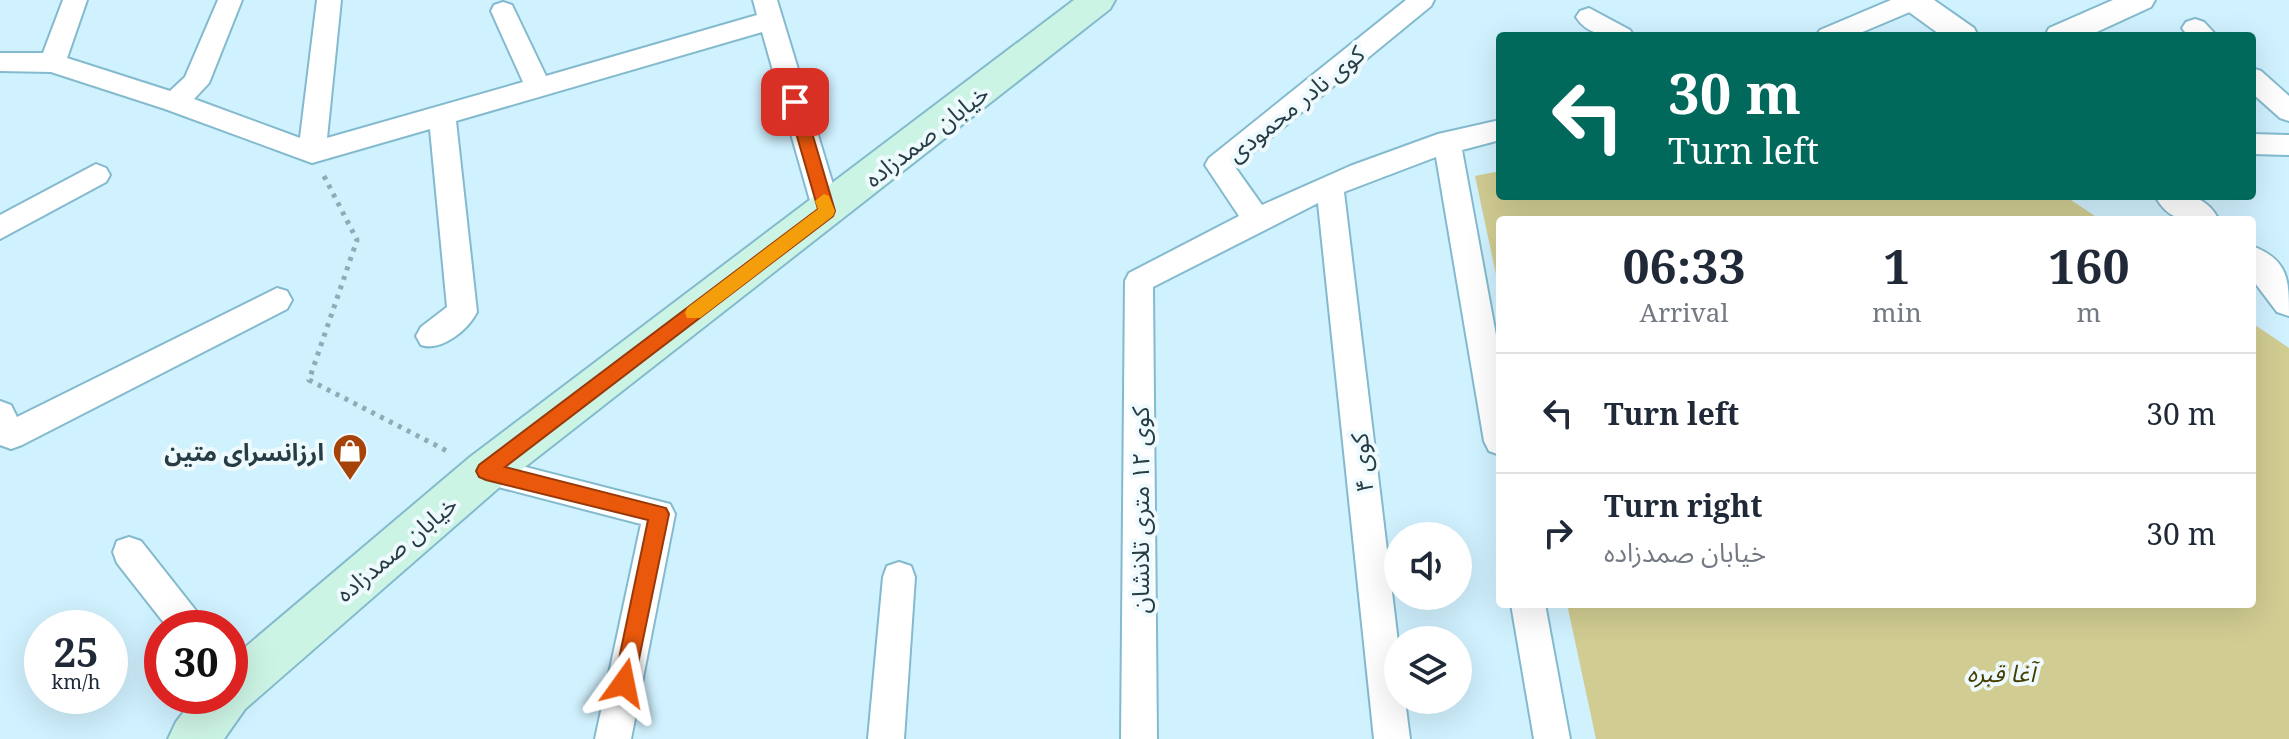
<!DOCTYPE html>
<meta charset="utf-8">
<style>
body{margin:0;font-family:"Noto Serif","Noto Sans Arabic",serif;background:#f2f2f3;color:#1f2937;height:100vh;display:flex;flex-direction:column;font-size:30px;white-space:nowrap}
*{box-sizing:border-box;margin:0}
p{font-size:26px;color:#747a83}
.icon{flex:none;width:44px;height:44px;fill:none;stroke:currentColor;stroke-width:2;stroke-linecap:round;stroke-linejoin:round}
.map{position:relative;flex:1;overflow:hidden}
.details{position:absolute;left:1496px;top:216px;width:760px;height:392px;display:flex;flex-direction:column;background:#fff;border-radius:8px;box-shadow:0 8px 32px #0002}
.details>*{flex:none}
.top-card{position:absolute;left:1496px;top:32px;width:760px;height:168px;border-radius:8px;box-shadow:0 8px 32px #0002;background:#00695c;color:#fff;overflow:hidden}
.fabs{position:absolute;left:1384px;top:522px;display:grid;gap:16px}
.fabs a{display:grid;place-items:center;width:88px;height:88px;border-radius:50%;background:#fff;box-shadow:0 8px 32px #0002;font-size:40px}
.speed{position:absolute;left:24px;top:610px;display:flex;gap:16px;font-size:40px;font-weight:700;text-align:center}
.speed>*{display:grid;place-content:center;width:104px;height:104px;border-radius:50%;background:#fff;box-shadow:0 8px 32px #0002;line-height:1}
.speed small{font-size:20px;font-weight:400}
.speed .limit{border:12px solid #d22;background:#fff;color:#111}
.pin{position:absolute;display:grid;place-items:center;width:68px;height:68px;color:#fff;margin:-34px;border-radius:16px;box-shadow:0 4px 12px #0006}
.me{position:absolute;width:88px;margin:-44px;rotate:12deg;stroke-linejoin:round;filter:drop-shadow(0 0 6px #0008)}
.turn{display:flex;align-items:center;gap:28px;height:168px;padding:0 40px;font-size:36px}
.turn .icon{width:104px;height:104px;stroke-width:2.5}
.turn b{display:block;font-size:56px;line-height:68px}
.eta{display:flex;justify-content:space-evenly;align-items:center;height:136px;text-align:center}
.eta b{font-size:48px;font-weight:700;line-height:56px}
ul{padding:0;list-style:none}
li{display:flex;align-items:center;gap:24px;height:120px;padding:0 40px;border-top:2px solid #e0e1e3}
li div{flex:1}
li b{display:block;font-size:30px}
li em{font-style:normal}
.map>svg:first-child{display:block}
</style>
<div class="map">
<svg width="2289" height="739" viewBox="0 0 2289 739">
<rect width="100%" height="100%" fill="#d0f1fe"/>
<path fill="#d1cc92" d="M1500,171V196H2065L2101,220H1500V293L1475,176Z
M2252,323L2289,348V739H1596L1567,604H2252Z"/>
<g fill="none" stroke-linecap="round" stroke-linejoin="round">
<defs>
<path id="minor" d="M63,0H87L67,58L170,91L185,77L218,0H242L209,83L194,99L300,138L317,0H341L327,138L523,82L491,11L494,5L503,2L512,5L546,76L757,15L753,0H777L841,211L837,219L827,222L817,219L813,211L762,32L456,121L477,312C468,330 441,352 421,345L416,336L421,327L447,307L430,129L312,163L165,109L51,72L0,71V53H43Z
M1406,0H1434L1431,6L1235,167L1262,205L1350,166L1438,134L1500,120V140L1462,150L1500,357V455L1489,451L1484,441L1436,157L1344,192L1398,642V700H1405L1410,739H1374L1318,203L1153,287L1157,739H1121L1125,281L1129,273L1239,216L1205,165L1209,158Z
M1891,0H1927L1924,6L1853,36H1816L1820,30Z
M1589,8L1630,30L1634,36C1613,36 1589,38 1576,17L1580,11Z
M2195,19L2204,22L2217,36H2188L2182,28L2186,22Z
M2252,68L2261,71L2289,96V121L2280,118L2252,93Z
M2252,134L2289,135V155L2252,154Z
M96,164L106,168L110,175L106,182L0,239V215Z
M277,288L287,291L292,300L287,309L22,445L11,449L0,445V401L11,405L17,417Z
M486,457L670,504L675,514L631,739H595L641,524L475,481L470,471L475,461Z
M129,537L141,541L201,617L206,628H168L117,563L113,552L117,541Z
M899,562L911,566L915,577L904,739H868L883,577L887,566Z
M1511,604H1545L1570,739H1534Z"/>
<path id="tertiary" d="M1898,0H1934L1974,28L1978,36H1942L1902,7Z
M2113,0H2155L2151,7L2088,36H2045L2049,28Z
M2155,196C2183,196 2204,191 2219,220C2190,220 2171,225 2155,196Z
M2252,246C2289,260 2289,280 2289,316L2277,312L2252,279Z"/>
<path id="secondary" d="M1074,0H1115L1110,9L502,485L245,709L224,739H168L176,722L196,696H230V660L470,457Z"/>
</defs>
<use href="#minor" stroke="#84bace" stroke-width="4"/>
<use href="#tertiary" stroke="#84bace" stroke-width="4"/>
<use href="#secondary" stroke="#84bace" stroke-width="4"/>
<path stroke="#8eabb6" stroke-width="5" stroke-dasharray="4 6" stroke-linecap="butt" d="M324,176L357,240L309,380L449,452"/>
<use href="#minor" fill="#fff" fill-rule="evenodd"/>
<use href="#tertiary" fill="#fff" fill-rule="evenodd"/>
<use href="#secondary" fill="#ccf4e4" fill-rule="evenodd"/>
</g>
<path fill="#ea580c" stroke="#983908" stroke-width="2" d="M795,96L803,102L835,211L833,216L505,467L666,508L669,514L634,683L631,690L624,693L617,690L614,683L648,520L486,480L479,477L476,471L479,465L818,209L787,102Z"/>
<path fill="#f59e0b" d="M824,194L829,196L835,211L833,216L700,318H687L685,313L687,308L818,209L815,201Z"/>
<defs>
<symbol id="shop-pin" viewBox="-11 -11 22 30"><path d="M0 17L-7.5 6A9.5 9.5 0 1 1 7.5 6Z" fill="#a64309" stroke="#effafe"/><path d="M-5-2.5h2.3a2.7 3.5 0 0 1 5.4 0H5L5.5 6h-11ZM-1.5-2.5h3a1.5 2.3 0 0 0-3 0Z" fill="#fff"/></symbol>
</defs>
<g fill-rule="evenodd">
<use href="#shop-pin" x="330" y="431" width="40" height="54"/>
</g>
<g text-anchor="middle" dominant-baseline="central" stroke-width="8" stroke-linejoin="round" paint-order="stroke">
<g font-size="24" fill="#263d45" stroke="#effafe">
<text transform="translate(1295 103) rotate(-39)">کوی نادر محمودی</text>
<text transform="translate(926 135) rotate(-38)">خیابان صمدزاده</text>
<text transform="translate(1361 463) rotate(-96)">کوی ۴</text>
<text transform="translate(1139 510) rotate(-90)">کوی ۱۲ متری تلانشان</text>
<text transform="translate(396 548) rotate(-40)">خیابان صمدزاده</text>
</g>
<g font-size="24" font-weight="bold" fill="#263d45" stroke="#effafe" text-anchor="end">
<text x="324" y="451">ارزانسرای متین</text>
</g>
<g font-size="24" font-style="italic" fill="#433e02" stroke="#effafe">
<text x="2001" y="672">آغا قبره</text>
</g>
</g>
</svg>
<div class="fabs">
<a><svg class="icon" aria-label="sound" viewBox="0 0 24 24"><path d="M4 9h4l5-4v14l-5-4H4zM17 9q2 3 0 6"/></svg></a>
<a><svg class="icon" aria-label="layers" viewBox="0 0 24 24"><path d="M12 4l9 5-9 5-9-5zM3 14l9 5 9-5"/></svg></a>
</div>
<div class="speed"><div>25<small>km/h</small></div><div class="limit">30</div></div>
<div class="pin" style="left:795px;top:102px;background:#d93025"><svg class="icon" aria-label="arrive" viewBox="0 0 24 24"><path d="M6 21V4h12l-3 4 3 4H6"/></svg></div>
<svg class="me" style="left:624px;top:683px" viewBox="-20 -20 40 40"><path d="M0-17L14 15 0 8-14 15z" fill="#ea580c" stroke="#fff" stroke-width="4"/></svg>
<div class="top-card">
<div class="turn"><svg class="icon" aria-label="left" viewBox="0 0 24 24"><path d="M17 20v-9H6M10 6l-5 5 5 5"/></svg><div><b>30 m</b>Turn left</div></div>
</div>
<section class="details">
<div class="eta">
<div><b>06:33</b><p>Arrival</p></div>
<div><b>1</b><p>min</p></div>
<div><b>160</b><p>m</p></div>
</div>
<ul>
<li><svg class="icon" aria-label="left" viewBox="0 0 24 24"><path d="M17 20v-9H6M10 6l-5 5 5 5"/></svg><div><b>Turn left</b></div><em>30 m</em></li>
<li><svg class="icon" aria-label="right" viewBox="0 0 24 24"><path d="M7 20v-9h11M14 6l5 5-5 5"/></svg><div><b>Turn right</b><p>خیابان صمدزاده</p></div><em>30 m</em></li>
</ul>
</section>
</div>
